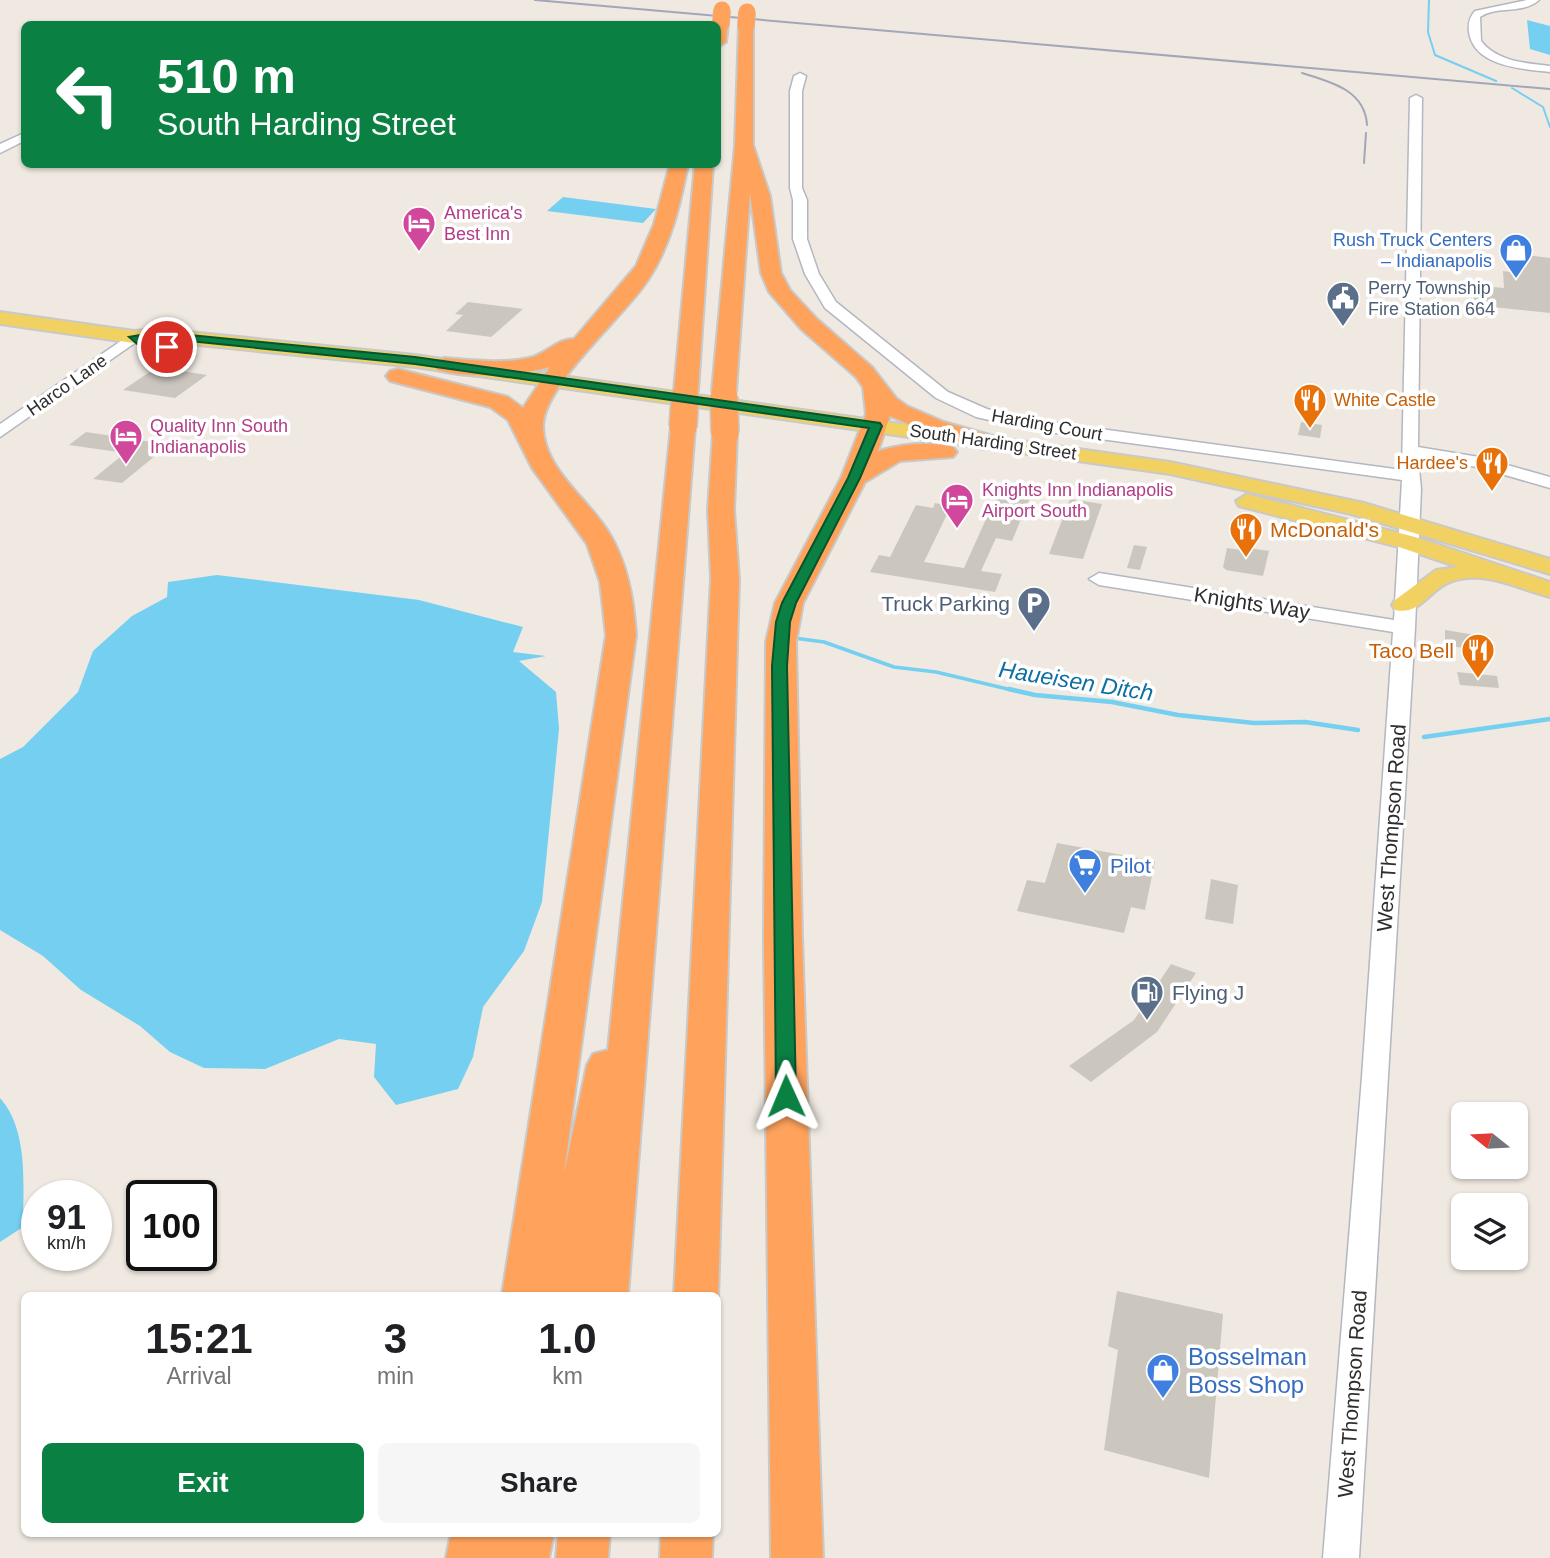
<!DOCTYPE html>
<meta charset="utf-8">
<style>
body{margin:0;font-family:Arial,sans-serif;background:#f6f6f6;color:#202124;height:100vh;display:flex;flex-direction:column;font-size:26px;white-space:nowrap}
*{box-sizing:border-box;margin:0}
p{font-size:23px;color:#757577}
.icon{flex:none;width:38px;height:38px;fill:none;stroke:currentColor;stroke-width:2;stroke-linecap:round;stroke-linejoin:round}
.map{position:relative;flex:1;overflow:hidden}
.sheet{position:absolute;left:21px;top:1292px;width:700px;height:245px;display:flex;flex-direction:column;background:#fff;border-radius:10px;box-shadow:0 2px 5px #0004}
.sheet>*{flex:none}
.guide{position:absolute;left:21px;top:21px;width:700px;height:147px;border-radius:10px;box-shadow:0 2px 5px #0004;background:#0b8043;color:#fff;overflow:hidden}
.needle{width:46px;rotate:288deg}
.controls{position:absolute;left:1451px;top:1102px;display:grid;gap:14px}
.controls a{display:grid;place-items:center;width:77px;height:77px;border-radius:10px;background:#fff;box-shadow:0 2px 5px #0004;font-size:35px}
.speed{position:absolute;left:21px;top:1180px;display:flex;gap:14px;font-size:35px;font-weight:700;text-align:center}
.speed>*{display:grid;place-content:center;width:91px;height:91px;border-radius:50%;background:#fff;box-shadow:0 2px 5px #0004;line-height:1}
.speed small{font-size:18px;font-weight:400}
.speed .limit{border:4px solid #111;border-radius:10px;background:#fff;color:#111}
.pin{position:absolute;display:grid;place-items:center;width:60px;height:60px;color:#fff;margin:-30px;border:4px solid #fff;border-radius:50%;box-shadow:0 2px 7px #0007}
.me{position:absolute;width:77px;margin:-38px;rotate:359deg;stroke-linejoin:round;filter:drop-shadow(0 0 5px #0008)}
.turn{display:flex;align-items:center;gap:24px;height:147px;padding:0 21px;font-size:32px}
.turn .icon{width:91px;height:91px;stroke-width:2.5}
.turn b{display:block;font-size:49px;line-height:60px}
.eta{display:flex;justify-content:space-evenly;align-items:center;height:119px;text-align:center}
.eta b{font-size:42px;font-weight:800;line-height:49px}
.cta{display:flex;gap:14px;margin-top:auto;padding:14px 21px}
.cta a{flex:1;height:80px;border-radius:10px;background:#0b8043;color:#fff;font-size:28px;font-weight:800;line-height:80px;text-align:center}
.cta a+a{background:#f6f6f6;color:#202124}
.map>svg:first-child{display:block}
</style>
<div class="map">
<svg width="1550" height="1558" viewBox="0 0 1550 1558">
<rect width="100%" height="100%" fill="#efe9e1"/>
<path fill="#75cff0" d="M1527,20L1550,26V55L1530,49Z
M563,197L656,209L643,223L547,211Z
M217,575L419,600L523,627L513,652L546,656L519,661L556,692L559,729L542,902L524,951L483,1007L473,1057L458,1089L396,1105L374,1077L376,1044L339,1039L265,1069L204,1068L170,1052L140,1026L81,990L43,956L0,930V759L23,747L78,692L93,651L132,616L167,597L168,582Z
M0,1098C29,1130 23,1187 23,1227L0,1242Z"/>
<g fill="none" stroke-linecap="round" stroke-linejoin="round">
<path stroke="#75cff0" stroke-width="2" d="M1429,0L1428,32L1435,55L1496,81
M1512,88L1543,107L1550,127"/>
<path stroke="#75cff0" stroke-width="3.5" d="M794,638L824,642L894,667L936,672L1016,691"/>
<path stroke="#75cff0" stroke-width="4.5" d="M1009,689L1035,695L1112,702L1178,715L1254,723L1305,722L1358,730
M1424,737L1550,719"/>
</g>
<path fill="#cbc7bf" d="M1518,254L1550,258V313L1474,305L1473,285L1504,288L1503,271L1510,272L1509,266L1520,267Z
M468,302L492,305L523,309L491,337L446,331L463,315L455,314Z
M157,367L207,375L175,398L123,390Z
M1301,422L1322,425L1320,438L1298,435Z
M86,432L152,442L149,445L166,447L122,483L93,479L125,453L69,445Z
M1000,488L1032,493L1012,541L996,538L981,571L1002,574L995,592L870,572L879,555L890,557L916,505L933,508L935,503L951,506L924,562L964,568Z
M1070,499L1102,504L1083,559L1049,554Z
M1134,545L1147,547L1140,570L1127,568Z
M1242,547L1269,551L1263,576L1226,570L1223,567L1227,548L1241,550Z
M1445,630L1476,635V650L1445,645Z
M1457,672L1497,676L1499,688L1460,685Z
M1057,843L1155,861L1145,910L1131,907L1124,933L1017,911L1027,880L1045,883Z
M1211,879L1238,885L1233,924L1205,919Z
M1171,964L1196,973L1157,1032L1091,1082L1069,1066L1134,1020Z
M1117,1291L1223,1314L1209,1478L1104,1450L1118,1350L1108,1346Z"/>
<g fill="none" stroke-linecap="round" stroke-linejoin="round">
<defs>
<path id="minor" d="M1527,0H1539C1522,15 1498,5 1480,17L1481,41C1497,62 1526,63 1550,66V72C1523,69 1474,67 1469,32C1468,24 1469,18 1475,11Z
M800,73L806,76L802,91V188L807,200V239L819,274L836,302L948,392L987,409L1034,420L1402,470L1410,98L1416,95L1422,98L1418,447L1479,457L1550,477V488L1477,467L1418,458L1421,489L1415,628L1359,1558H1323L1362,1077L1393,632L1099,585L1089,579L1099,573L1394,620L1402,480L1034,430L976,417L936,398L825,308L805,274L793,239V200L790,188V91L794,76Z
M24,133V141L0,153V144Z
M134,332L139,334V340L0,437V424Z"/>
<path id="major" d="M0,312L134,331L159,329L415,355L1170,462L1364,503L1550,559V574L1351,514L1170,474L415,367L159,341L134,343L0,324Z
M1247,494L1415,537L1550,582V597C1518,589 1483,569 1450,582C1430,589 1420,616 1395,610L1392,605L1395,600L1436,570L1458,567L1399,547L1239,506L1236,501Z"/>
<path id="highway" d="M721,19L728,23L726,42L718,47V24H713Z
M746,21L753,25V145L770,196L781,273L790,290L817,319L872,367L896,398L907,406L944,422L993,436L997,441L993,446L984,449L926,432L890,416L878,451C902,444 929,441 953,447L957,452L953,457L900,461L865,482L803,603L796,642L802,938L823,1558H771L764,938L766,642L775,603L841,478L866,414L863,387L856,377L801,329L769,292L761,273L750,193L736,391L732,396H716L712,391L735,145L739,25Z
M670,164H688C680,205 671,245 648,280C624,317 544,384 543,426C543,469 589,499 609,533C628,564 634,600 636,635L564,1174L587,1065L593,1054L608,1050L671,427L674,422H692L695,427L628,1295H502L606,635L600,582L587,544L532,468L508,420L490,407L390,381L386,376L390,371L398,369L508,397L523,408L550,367C515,376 473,379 437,370L433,365L437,360L445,358C472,360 502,364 529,358C545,355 558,338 574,339L636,266L654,224Z
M695,164H713L698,391L694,396H678L674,391Z
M725,426L734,428L737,433L734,510L739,579L718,1300V1295H674L711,579L708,510L713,433L716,428Z
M451,1533H554L549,1558H446Z
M558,1533H610L608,1558H556Z
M661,1533H713L712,1558H660Z"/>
</defs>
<use href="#minor" stroke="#b4b7c1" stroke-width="3"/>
<use href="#major" stroke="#c9c9c9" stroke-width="4"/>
<use href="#highway" stroke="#c9c9c9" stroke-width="4"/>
<use href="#minor" fill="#fff" fill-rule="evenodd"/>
<use href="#major" fill="#f2d163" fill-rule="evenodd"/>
<use href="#highway" fill="#ffa35c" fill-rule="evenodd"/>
<path stroke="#a3a6b8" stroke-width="2" d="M535,0L1550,89
M1302,73C1331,82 1365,90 1367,125
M1364,163L1366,133"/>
<defs>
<path id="highway-bridge-far2" d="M721,23L722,10
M746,25L747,12"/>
<path id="highway-bridge-far1" d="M724,391V399
M685,399L686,391"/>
<path id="highway-bridge" d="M724,397L725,433
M683,427L685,397"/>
</defs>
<use href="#highway-bridge-far2" stroke="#c9c9c9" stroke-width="18" stroke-linecap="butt"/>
<use href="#highway-bridge-far1" stroke="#c9c9c9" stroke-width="24" stroke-linecap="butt"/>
<use href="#highway-bridge" stroke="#c9c9c9" stroke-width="30" stroke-linecap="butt"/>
<use href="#highway-bridge-far2" stroke="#ffa35c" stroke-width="17"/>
<use href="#highway-bridge-far1" stroke="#ffa35c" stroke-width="21"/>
<use href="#highway-bridge" stroke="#ffa35c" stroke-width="27"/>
</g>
<path fill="#0b8043" stroke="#07532c" stroke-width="2" d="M159,332L415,357L880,423L882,426L860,478L796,603L790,622L787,666L796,1096L793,1102H779L776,1096L772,666L776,622L782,603L848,478L869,428L415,364L159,338L145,339L171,345V350L167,351L141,347L129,337Z"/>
<defs>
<symbol id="hotel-pin" viewBox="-11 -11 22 30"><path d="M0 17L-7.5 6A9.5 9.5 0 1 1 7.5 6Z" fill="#d1479c" stroke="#fff"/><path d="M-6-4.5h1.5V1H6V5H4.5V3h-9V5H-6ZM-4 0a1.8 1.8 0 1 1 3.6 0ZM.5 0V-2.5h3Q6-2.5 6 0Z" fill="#fff"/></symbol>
<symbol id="shop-pin" viewBox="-11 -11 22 30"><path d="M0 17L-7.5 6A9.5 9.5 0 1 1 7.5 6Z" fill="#3f7fe0" stroke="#fff"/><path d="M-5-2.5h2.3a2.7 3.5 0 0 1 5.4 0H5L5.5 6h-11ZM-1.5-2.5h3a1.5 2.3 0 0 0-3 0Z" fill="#fff"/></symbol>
<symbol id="civic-pin" viewBox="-11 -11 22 30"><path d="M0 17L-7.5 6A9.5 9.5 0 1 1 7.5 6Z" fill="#5c6f8a" stroke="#fff"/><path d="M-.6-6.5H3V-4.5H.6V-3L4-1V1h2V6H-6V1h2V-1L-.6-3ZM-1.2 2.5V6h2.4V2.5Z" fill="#fff"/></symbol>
<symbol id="restaurant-pin" viewBox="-11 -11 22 30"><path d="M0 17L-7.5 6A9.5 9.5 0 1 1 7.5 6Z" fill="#e8710a" stroke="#fff"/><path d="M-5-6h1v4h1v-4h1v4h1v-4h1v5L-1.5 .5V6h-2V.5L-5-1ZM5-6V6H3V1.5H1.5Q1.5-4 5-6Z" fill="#fff"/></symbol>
<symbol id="parking-pin" viewBox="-11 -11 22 30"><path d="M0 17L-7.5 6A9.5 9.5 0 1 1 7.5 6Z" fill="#5c6f8a" stroke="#fff"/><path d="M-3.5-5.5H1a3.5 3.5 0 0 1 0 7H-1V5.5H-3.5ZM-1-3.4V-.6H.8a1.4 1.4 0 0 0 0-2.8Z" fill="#fff"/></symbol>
<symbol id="supermarket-pin" viewBox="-11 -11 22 30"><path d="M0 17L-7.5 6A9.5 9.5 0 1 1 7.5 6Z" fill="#3f7fe0" stroke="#fff"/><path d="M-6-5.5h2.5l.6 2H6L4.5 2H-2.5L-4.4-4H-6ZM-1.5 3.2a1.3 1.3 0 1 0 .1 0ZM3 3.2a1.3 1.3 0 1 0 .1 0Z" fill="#fff"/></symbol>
<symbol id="fuel-pin" viewBox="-11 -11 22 30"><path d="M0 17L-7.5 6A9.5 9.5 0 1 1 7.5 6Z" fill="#5c6f8a" stroke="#fff"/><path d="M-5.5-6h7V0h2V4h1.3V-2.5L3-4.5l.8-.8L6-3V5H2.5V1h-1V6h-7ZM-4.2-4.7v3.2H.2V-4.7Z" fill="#fff"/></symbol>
</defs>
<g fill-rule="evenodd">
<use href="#hotel-pin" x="400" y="204" width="38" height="52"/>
<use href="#shop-pin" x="1497" y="231" width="38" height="52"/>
<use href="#civic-pin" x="1324" y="279" width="38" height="52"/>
<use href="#restaurant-pin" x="1291" y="381" width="38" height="52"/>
<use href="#hotel-pin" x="107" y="417" width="38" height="52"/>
<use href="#restaurant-pin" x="1473" y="444" width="38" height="52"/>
<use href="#hotel-pin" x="938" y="481" width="38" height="52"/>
<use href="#restaurant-pin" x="1227" y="510" width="38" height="52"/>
<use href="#parking-pin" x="1015" y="584" width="38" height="52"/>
<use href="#restaurant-pin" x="1459" y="631" width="38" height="52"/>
<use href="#supermarket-pin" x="1066" y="846" width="38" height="52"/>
<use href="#fuel-pin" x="1128" y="973" width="38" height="52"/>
<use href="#shop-pin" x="1144" y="1351" width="38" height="52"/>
</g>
<g text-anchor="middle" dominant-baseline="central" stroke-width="7" stroke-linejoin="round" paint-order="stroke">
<g font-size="18" fill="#b23c85" stroke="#fff" text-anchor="start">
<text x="444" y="213">America's<tspan x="444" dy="21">Best Inn</tspan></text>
<text x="150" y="426">Quality Inn South<tspan x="150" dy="21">Indianapolis</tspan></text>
<text x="982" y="490">Knights Inn Indianapolis<tspan x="982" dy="21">Airport South</tspan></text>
</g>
<g font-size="18" fill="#366cbe" stroke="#fff" text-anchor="end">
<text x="1492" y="240">Rush Truck Centers<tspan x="1492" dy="21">– Indianapolis</tspan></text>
</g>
<g font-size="18" fill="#4e5e75" stroke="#fff" text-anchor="start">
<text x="1368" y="288">Perry Township<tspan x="1368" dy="21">Fire Station 664</tspan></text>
</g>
<g font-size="18" fill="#2e2e2e" stroke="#fff">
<text transform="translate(67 385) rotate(-35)">Harco Lane</text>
<text transform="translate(1047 425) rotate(10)">Harding Court</text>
<text transform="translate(993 442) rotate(8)">South Harding Street</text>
</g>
<g font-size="18" fill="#c56008" stroke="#fff" text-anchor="start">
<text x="1334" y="400">White Castle</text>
<text x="1468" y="463" text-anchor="end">Hardee's</text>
</g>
<g font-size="21" fill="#c56008" stroke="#fff" text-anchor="start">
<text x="1270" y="529">McDonald's</text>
<text x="1454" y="650" text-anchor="end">Taco Bell</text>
</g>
<g font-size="21" fill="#4e5e75" stroke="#fff" text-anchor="end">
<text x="1010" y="603">Truck Parking</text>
<text x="1172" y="992" text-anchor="start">Flying J</text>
</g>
<g font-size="21" fill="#2e2e2e" stroke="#fff">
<text transform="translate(1252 603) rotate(9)">Knights Way</text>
<text transform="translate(1391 828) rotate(-86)">West Thompson Road</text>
<text transform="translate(1352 1394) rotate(-86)">West Thompson Road</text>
</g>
<g font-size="21" fill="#366cbe" stroke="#fff" text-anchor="start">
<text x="1110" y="865">Pilot</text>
</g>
<g font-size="23" font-style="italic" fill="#0d6fa3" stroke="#fff">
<text transform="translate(1076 681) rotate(9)">Haueisen Ditch</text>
</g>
<g font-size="24" fill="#366cbe" stroke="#fff" text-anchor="start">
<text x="1188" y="1356">Bosselman<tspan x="1188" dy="28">Boss Shop</tspan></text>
</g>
</g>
</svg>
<div class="controls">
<a><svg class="needle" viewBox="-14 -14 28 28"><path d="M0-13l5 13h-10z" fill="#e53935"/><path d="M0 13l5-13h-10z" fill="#757577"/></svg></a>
<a><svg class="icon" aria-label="layers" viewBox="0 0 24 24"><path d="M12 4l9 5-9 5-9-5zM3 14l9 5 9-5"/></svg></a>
</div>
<div class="speed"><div>91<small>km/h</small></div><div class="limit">100</div></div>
<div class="pin" style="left:167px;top:347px;background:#d93025"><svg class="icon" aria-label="arrive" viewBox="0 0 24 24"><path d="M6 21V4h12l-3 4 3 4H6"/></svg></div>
<svg class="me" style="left:786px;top:1096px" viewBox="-20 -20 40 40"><path d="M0-17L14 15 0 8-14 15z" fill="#0b8043" stroke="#fff" stroke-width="4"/></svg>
<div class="guide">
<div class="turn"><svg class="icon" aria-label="left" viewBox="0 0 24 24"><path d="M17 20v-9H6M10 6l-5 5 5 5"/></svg><div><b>510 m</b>South Harding Street</div></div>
</div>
<section class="sheet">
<div class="eta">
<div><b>15:21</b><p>Arrival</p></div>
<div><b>3</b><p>min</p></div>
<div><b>1.0</b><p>km</p></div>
</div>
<div class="cta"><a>Exit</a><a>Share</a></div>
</section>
</div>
